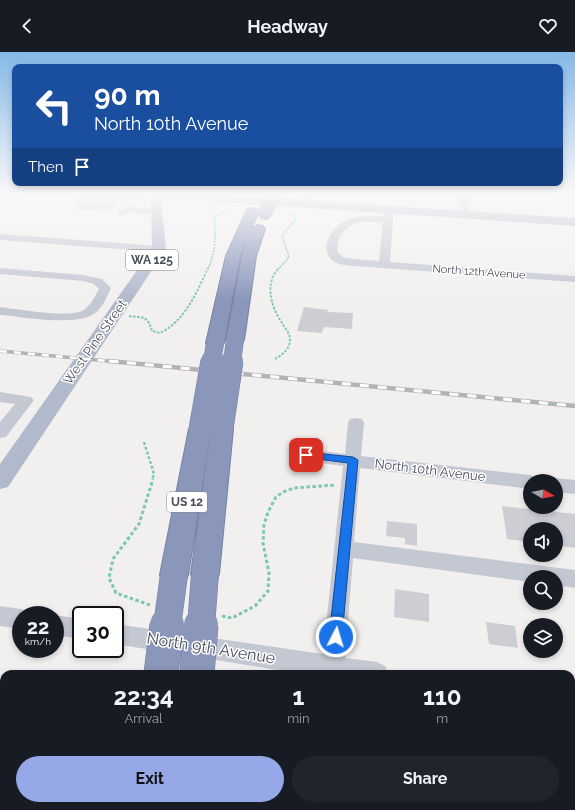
<!DOCTYPE html>
<style>
body{margin:0;font-family:Raleway,sans-serif;background:#20242c;color:#f1f3f6;height:100vh;display:flex;flex-direction:column;font-size:15px;white-space:nowrap}
*{box-sizing:border-box;margin:0}
p{font-size:13px;color:#9ea1a6}
.icon{flex:none;width:22px;height:22px;fill:none;stroke:currentColor;stroke-width:2;stroke-linecap:round;stroke-linejoin:round}
.map{position:relative;flex:1;overflow:hidden}
.sheet{position:absolute;left:0px;top:618px;width:575px;height:140px;display:flex;flex-direction:column;background:#171b24;border-radius:12px 12px 0 0;box-shadow:0 2px 6px #0003}
.sheet>*{flex:none}
.hud{position:absolute;left:12px;top:12px;width:551px;height:122px;border-radius:8px;box-shadow:0 2px 6px #0003;background:#1a4fa0;color:#fff;overflow:hidden}
.needle{width:26px;rotate:99deg}
.tools{position:absolute;left:523px;top:422px;display:grid;gap:8px}
.tools a{display:grid;place-items:center;width:40px;height:40px;border-radius:50%;background:#171b24;box-shadow:0 2px 6px #0003;font-size:20px}
.speed{position:absolute;left:12px;top:554px;display:flex;gap:8px;font-size:20px;font-weight:700;text-align:center}
.speed>*{display:grid;place-content:center;width:52px;height:52px;border-radius:50%;background:#171b24;box-shadow:0 2px 6px #0003;line-height:1}
.speed small{font-size:10px;font-weight:400}
.speed .limit{border:2px solid #111;border-radius:6px;background:#fff;color:#111}
.pin{position:absolute;display:grid;place-items:center;width:34px;height:34px;color:#fff;margin:-17px;border-radius:8px;box-shadow:0 2px 6px #0006}
.me{position:absolute;width:44px;margin:-22px;rotate:5deg;stroke-linejoin:round;filter:drop-shadow(0 0 3px #0008)}
.turn{display:flex;align-items:center;gap:14px;height:84px;padding:0 16px;font-size:18px}
.turn .icon{width:52px;height:52px;stroke-width:2.5}
.turn b{display:block;font-size:28px;line-height:34px}
.then{display:flex;align-items:center;height:38px;padding:0 16px;background:#0003;gap:8px;font-size:15px}
.eta{display:flex;justify-content:space-evenly;align-items:center;height:68px;text-align:center}
.eta b{font-size:24px;font-weight:700;line-height:28px}
.action{display:flex;gap:8px;margin-top:auto;padding:8px 16px}
.action a{flex:1;height:46px;border-radius:24px;background:#96a8e7;color:#111;font-size:16px;font-weight:700;line-height:46px;text-align:center}
.action a+a{background:#20242c;color:#f1f3f6}
header{display:flex;justify-content:space-between;align-items:center;height:52px;padding:0 16px;background:#171b24;font-size:18px;font-weight:700}
.map>svg:first-child{display:block}
</style>
<header><svg class="icon" aria-label="back" viewBox="0 0 24 24"><path d="M15 5l-7 7 7 7"/></svg>Headway<svg class="icon" aria-label="heart" viewBox="0 0 24 24"><path d="M12 20l-8-8c-3-5 5-10 8-4 3-6 11-1 8 4z"/></svg></header>
<div class="map">
<svg width="575" height="758" viewBox="0 0 575 758">
<rect width="100%" height="100%" fill="#f2f0ef"/>
<path fill="#cdced4" d="M84,142L115,144L111,148L118,149L108,159L75,157L79,154L73,153Z
M304,255L328,258L327,260L353,261L352,277L324,275L322,281L297,279Z
M502,454L575,462V496L556,493V477H530V490L507,487Z
M387,469L417,472V494L405,492V486L386,484Z
M395,537L429,542V570L394,565Z
M486,570L515,574L518,596L489,592Z"/>
<g fill="none" stroke-linecap="round" stroke-linejoin="round">
<defs>
<path id="highway" d="M252,156L257,157L258,160L252,176L258,173L263,174L265,177L256,204L244,288L241,292L235,293L229,292L226,288L242,204L249,182L240,204L224,291L221,295L215,297L209,295L206,291L226,204L246,160L247,157Z
M200,370L208,372L211,377L188,523L184,532L174,535L164,532L160,523L189,377L192,372Z
M222,370L230,372L233,377L219,522L215,531L205,534L195,531L191,522L211,377L214,372Z
M128,754H166V758H128Z
M168,754H206V758H168Z"/>
</defs>
<use href="#highway" stroke="#7682a6" stroke-width="2"/>
<path stroke="#7cc7b3" stroke-width="1.5" stroke-dasharray="2 1" stroke-linecap="butt" d="M90,142L145,146
M208,217C216,199 216,184 214,165L227,158
M278,217L286,209L289,204L282,185L285,179L295,169L294,163L291,161"/>
<path stroke="#7cc7b3" stroke-width="2" stroke-dasharray="2.5 1.5" stroke-linecap="butt" d="M129,264C144,266 147,263 152,279L160,281C185,269 197,240 208,216
M275,307C282,303 290,297 290,288C290,281 285,276 282,271C271,255 264,231 279,216"/>
<path stroke="#7cc7b3" stroke-width="2.5" stroke-dasharray="3 2" stroke-linecap="butt" d="M144,390L154,422L152,428"/>
<path stroke="#7cc7b3" stroke-width="3" stroke-dasharray="3.5 2.5" stroke-linecap="butt" d="M150,553L116,541L109,526L113,507L139,472L153,427
M222,564L232,566L255,554L268,539L269,521L263,491L264,473L268,460L276,445L283,440L294,436L336,433"/>
<path stroke="#7cc7b3" stroke-width="4" stroke-dasharray="4.5 3" stroke-linecap="butt" d="M126,622H130
M78,754V758
M253,754V758"/>
<path fill="#c4c8d3" fill-rule="evenodd" d="M3,142H12L0,151V144Z
M305,142H313L310,153H304L302,151Z
M458,142H466L471,163L469,165H463L461,163Z
M127,154L156,157L161,160L156,163L129,160L125,163H119L117,161L124,155Z
M389,154L394,157L390,210L575,224V230L354,214C347,213 338,213 333,209C318,196 332,175 346,168C358,163 371,164 384,164V157ZM359,170H383L379,209L345,206L338,201C334,187 346,174 359,170Z
M0,182L159,194L164,197L159,200L0,188Z
M0,216L83,223L102,227L111,236C107,245 101,259 92,263C71,274 24,265 0,263V255C19,257 66,266 82,259C90,255 95,244 99,237L94,232L83,229L0,222Z
M0,340L31,345L34,348L6,385L0,386V370L15,352L0,350Z
M356,366L362,367L364,371L361,404L530,423L536,425L538,429H530V437L360,416L354,490L575,518V536L556,533V525H530V530L353,506L345,606L377,610L385,614L389,622H303L115,592V572L323,602L343,414L306,409L300,407L298,403L300,399L306,397L345,402L348,371L350,367Z
M556,426L575,428V442L556,440V429H549Z
M0,554L21,557L29,560L30,563H21V577L0,574Z
M55,563L81,567V587L55,583Z
M571,641L575,642V666L571,665Z
M306,754H334L333,758H305Z"/>
<path fill="#b1b9cc" fill-rule="evenodd" d="M151,142H208L575,166V174L161,146L166,197L8,435L0,437V412L152,197Z"/>
<use href="#highway" fill="#8b97ba" fill-rule="evenodd"/>
<defs>
<path id="rail-far1" d="M0,299L119,310"/>
<path id="rail" d="M109,309L575,354"/>
</defs>
<use href="#rail-far1" stroke="#b2b3b9" stroke-width="3.5"/>
<use href="#rail" stroke="#b2b3b9" stroke-width="4.5"/>
<use href="#rail-far1" stroke="#fff" stroke-width="2.5" stroke-dasharray="7" stroke-linecap="butt"/>
<use href="#rail" stroke="#fff" stroke-width="3" stroke-dasharray="9" stroke-linecap="butt"/>
<defs>
<path id="highway-bridge-far4" d="M265,161L274,142"/>
<path id="highway-bridge-far3" d="M212,310L215,291
M232,310L235,288"/>
<path id="highway-bridge-far2" d="M200,377L212,309
M222,377L232,309"/>
<path id="highway-bridge-far1" d="M167,574L174,523
M201,574L205,522"/>
<path id="highway-bridge" d="M161,622L167,573
M197,622L201,573"/>
</defs>
<use href="#highway-bridge-far4" stroke="#7682a6" stroke-width="14" stroke-linecap="butt"/>
<use href="#highway-bridge-far3" stroke="#7682a6" stroke-width="18" stroke-linecap="butt"/>
<use href="#highway-bridge-far2" stroke="#7682a6" stroke-width="23" stroke-linecap="butt"/>
<use href="#highway-bridge-far1" stroke="#7682a6" stroke-width="28" stroke-linecap="butt"/>
<use href="#highway-bridge" stroke="#7682a6" stroke-width="35" stroke-linecap="butt"/>
<use href="#highway-bridge-far4" stroke="#8b97ba" stroke-width="14"/>
<use href="#highway-bridge-far3" stroke="#8b97ba" stroke-width="17"/>
<use href="#highway-bridge-far2" stroke="#8b97ba" stroke-width="22"/>
<use href="#highway-bridge-far1" stroke="#8b97ba" stroke-width="27"/>
<use href="#highway-bridge" stroke="#8b97ba" stroke-width="34"/>
</g>
<linearGradient id="sky" x2="0" y2="1"><stop stop-color="#85b9e7"/><stop offset="0.57" stop-color="#f9f8f8"/><stop offset="1" stop-color="#f9f8f8" stop-opacity="0"/></linearGradient>
<rect width="575" height="248" fill="url(#sky)"/>
<path fill="#1a73e8" stroke="#114b97" d="M306,400L353,405L358,408L342,585L340,590L336,591L331,590L329,585L348,411L302,405L301,403Z"/>
<g text-anchor="middle" dominant-baseline="central" stroke-width="3" stroke-linejoin="round" paint-order="stroke">
<g font-size="11" fill="#494e5b" stroke="#fff">
<text transform="translate(479 220) rotate(4)">North 12th Avenue</text>
</g>
<g fill="#fff" stroke="#80838c" stroke-width="1">
<rect x="126" y="198" width="52" height="20" rx="3"/>
<rect x="167" y="440" width="40" height="20" rx="3"/>
</g>
<g font-size="12" font-weight="bold" fill="#494e5b">
<text x="152" y="208">WA 125</text>
<text x="187" y="450">US 12</text>
</g>
<g font-size="13" fill="#494e5b" stroke="#fff">
<text transform="translate(95 290) rotate(-55)">West Pine Street</text>
<text transform="translate(430 418) rotate(7)">North 10th Avenue</text>
</g>
<g font-size="16" fill="#494e5b" stroke="#fff">
<text transform="translate(211 596) rotate(9)">North 9th Avenue</text>
</g>
</g>
</svg>
<div class="tools">
<a><svg class="needle" viewBox="-14 -14 28 28"><path d="M0-13l5 13h-10z" fill="#e53935"/><path d="M0 13l5-13h-10z" fill="#9ea1a6"/></svg></a>
<a><svg class="icon" aria-label="sound" viewBox="0 0 24 24"><path d="M4 9h4l5-4v14l-5-4H4zM17 9q2 3 0 6"/></svg></a>
<a><svg class="icon" aria-label="search" viewBox="0 0 24 24"><circle cx="10" cy="10" r="6"/><path d="M15 15l6 6"/></svg></a>
<a><svg class="icon" aria-label="layers" viewBox="0 0 24 24"><path d="M12 4l9 5-9 5-9-5zM3 14l9 5 9-5"/></svg></a>
</div>
<div class="speed"><div>22<small>km/h</small></div><div class="limit">30</div></div>
<div class="pin" style="left:306px;top:403px;background:#d93025"><svg class="icon" aria-label="arrive" viewBox="0 0 24 24"><path d="M6 21V4h12l-3 4 3 4H6"/></svg></div>
<svg class="me" style="left:336px;top:585px" viewBox="-20 -20 40 40"><circle r="17" fill="#1a73e8" stroke="#fff" stroke-width="3"/><path d="M0-11L8 9 0 5-8 9z" fill="#fff"/></svg>
<div class="hud">
<div class="turn"><svg class="icon" aria-label="left" viewBox="0 0 24 24"><path d="M17 20v-9H6M10 6l-5 5 5 5"/></svg><div><b>90 m</b>North 10th Avenue</div></div>
<div class="then">Then<svg class="icon" aria-label="arrive" viewBox="0 0 24 24"><path d="M6 21V4h12l-3 4 3 4H6"/></svg></div>
</div>
<section class="sheet">
<div class="eta">
<div><b>22:34</b><p>Arrival</p></div>
<div><b>1</b><p>min</p></div>
<div><b>110</b><p>m</p></div>
</div>
<div class="action"><a>Exit</a><a>Share</a></div>
</section>
</div>
